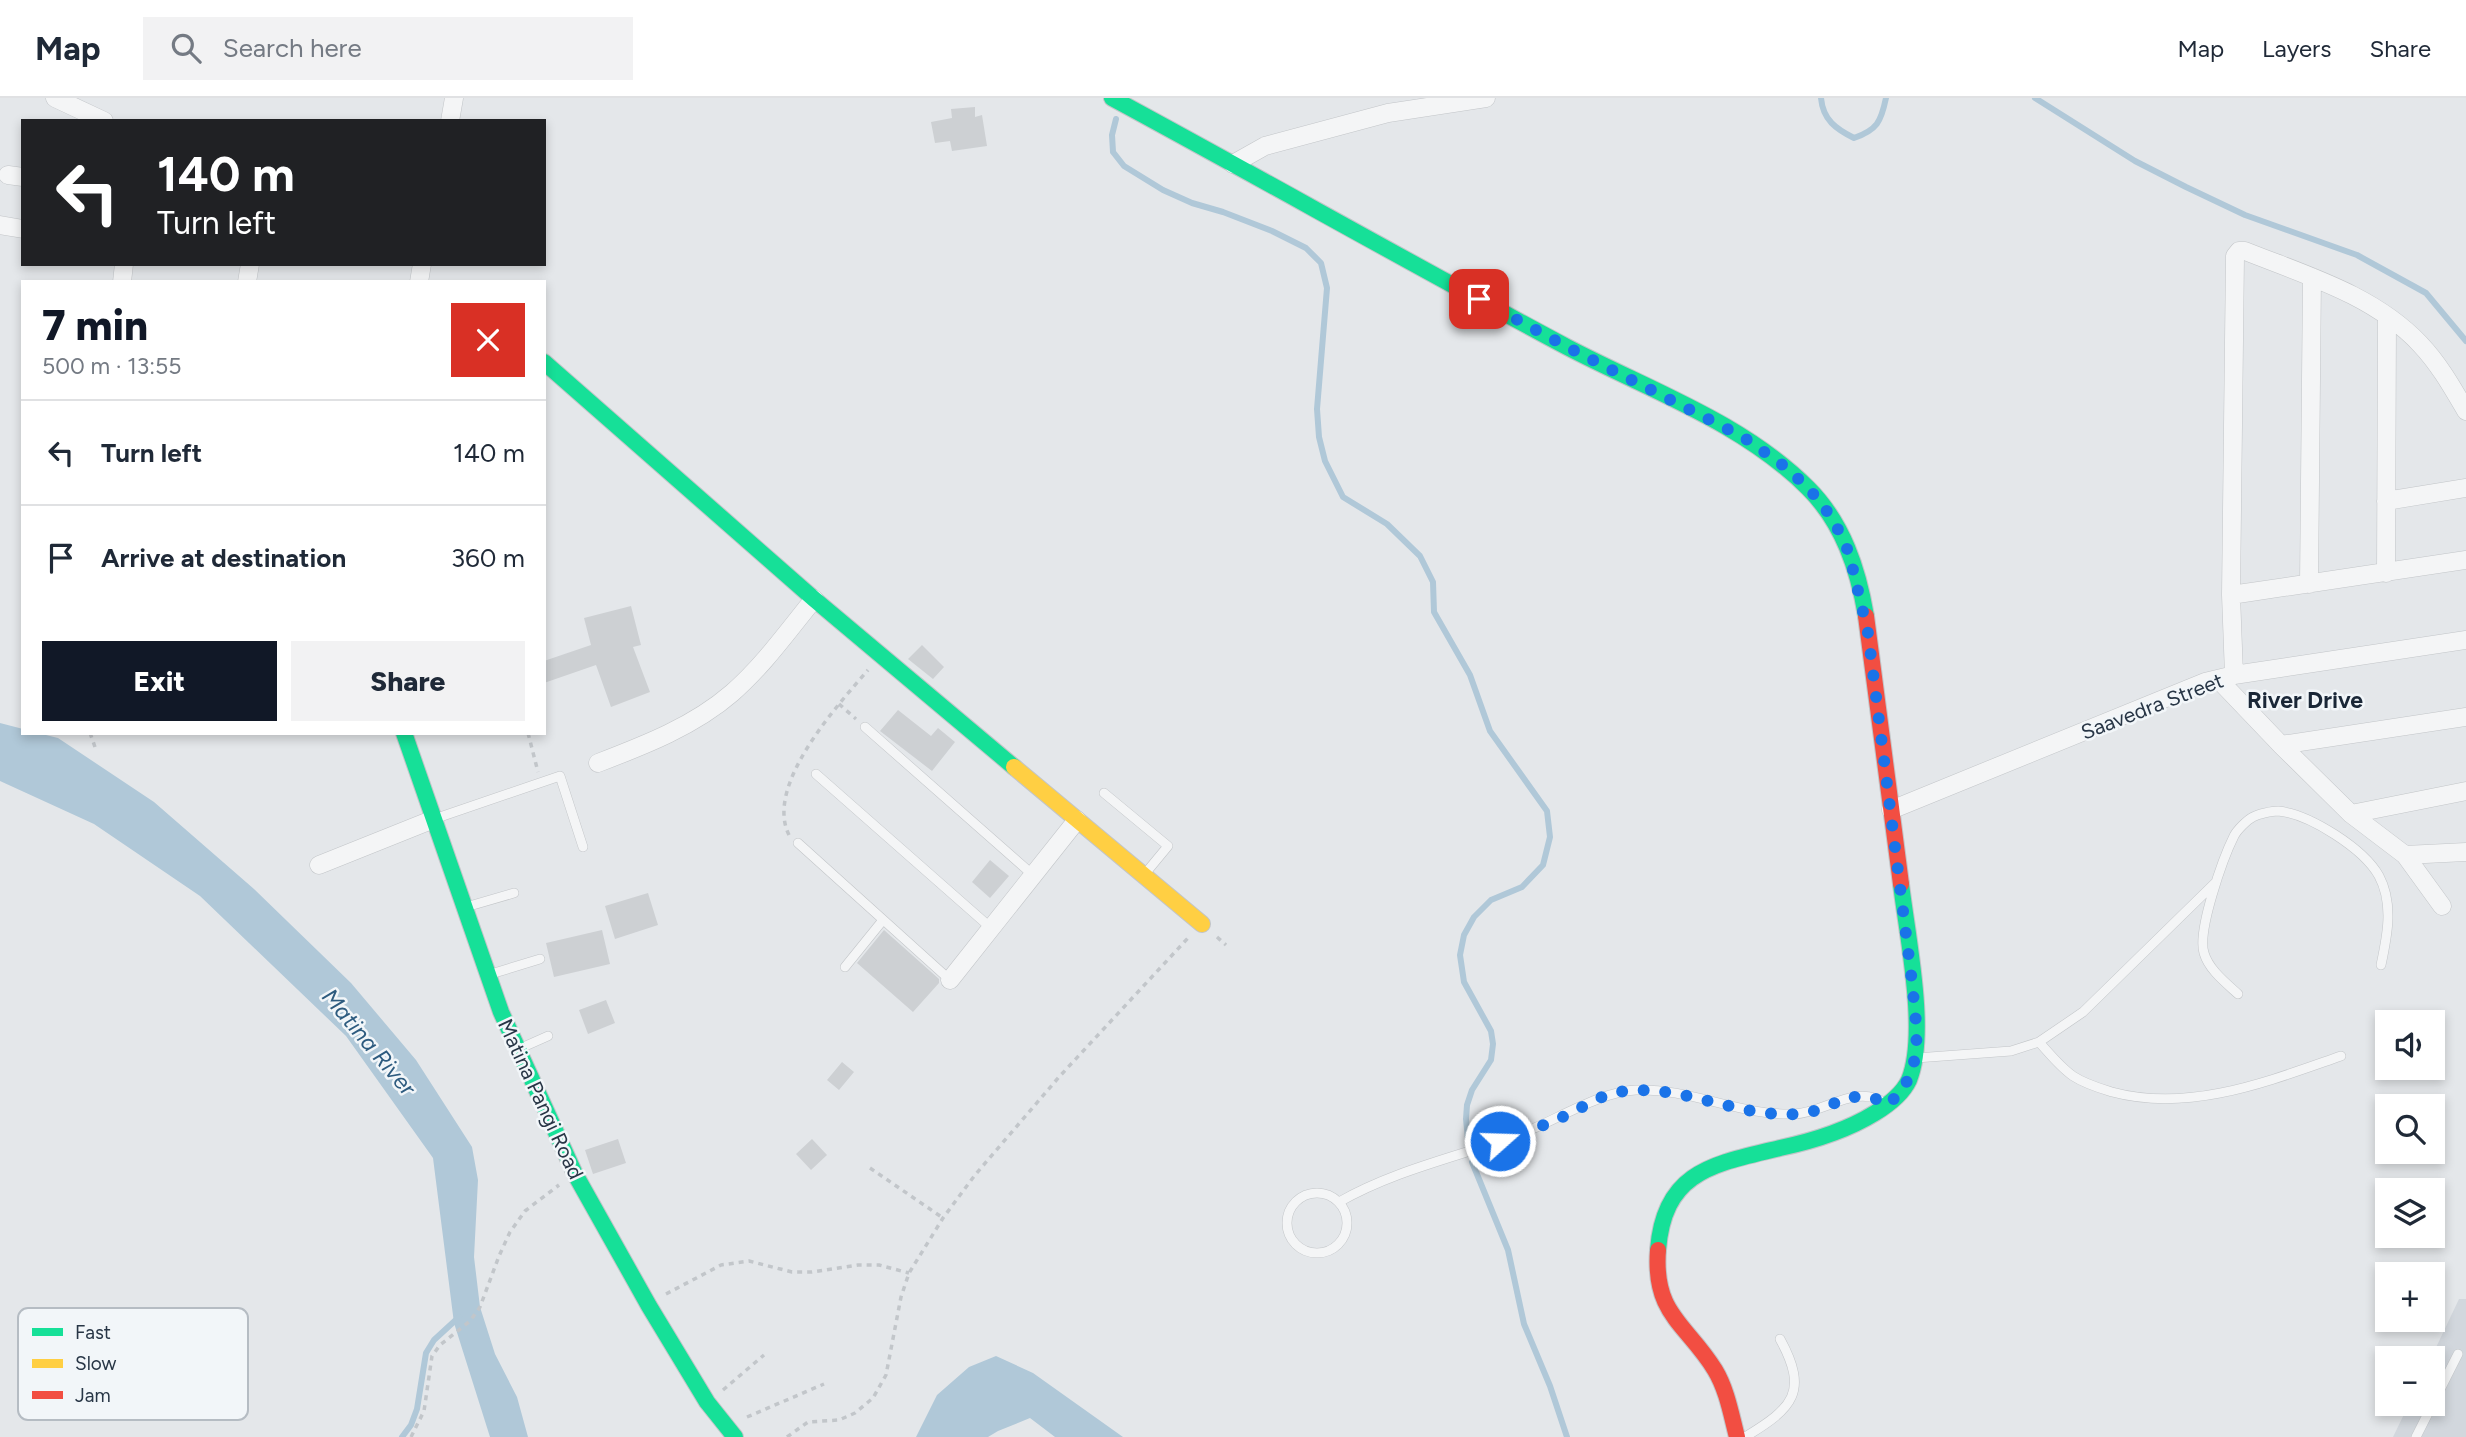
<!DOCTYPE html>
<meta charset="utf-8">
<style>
body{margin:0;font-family:Figtree,sans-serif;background:#f2f2f3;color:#1f2937;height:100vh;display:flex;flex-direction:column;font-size:26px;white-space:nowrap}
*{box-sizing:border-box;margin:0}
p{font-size:23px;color:#747a83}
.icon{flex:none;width:38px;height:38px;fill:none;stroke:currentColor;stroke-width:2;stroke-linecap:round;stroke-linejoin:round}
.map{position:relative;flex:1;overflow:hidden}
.panel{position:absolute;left:21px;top:182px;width:525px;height:455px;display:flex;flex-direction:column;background:#fff;border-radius:0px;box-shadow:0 4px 10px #0003}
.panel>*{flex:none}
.top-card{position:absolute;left:21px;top:21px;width:525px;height:147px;border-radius:0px;box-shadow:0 4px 10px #0003;background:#202124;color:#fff;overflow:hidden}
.controls{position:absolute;left:2375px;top:912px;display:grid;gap:14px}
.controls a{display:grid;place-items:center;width:70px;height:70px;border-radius:0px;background:#fff;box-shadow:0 4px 10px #0003;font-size:35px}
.pin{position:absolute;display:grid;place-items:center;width:60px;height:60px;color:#fff;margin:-30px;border-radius:14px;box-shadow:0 4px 10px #0006}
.me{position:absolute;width:77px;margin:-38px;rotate:70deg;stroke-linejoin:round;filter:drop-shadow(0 0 5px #0008)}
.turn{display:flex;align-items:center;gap:24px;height:147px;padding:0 21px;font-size:32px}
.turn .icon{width:91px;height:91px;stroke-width:2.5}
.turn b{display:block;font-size:49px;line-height:60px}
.round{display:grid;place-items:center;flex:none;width:74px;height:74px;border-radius:0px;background:#f2f2f3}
.head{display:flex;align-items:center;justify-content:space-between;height:119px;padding:0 21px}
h1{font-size:42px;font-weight:800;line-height:52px;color:#111827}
.cta{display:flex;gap:14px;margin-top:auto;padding:14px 21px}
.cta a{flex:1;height:80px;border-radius:0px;background:#111827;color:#fff;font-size:28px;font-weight:800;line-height:80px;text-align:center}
.cta a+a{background:#f2f2f3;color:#1f2937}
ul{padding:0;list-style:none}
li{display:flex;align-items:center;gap:21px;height:105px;padding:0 21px;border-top:2px solid #e0e1e3}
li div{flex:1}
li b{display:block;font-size:26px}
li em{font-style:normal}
header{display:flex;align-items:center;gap:42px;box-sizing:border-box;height:98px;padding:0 35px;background:#fff;border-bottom:2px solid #e0e1e3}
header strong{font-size:33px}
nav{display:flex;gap:38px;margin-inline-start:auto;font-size:24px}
.search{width:490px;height:63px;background:#f2f2f3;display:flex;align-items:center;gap:18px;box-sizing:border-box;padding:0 24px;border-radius:0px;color:#747a83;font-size:26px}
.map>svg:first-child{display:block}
</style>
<header>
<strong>Map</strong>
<div class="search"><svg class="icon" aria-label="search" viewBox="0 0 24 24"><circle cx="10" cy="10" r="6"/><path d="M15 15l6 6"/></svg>Search here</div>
<nav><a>Map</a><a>Layers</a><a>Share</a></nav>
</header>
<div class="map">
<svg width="2466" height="1339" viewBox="0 0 2466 1339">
<rect width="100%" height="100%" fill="#e4e7ea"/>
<path fill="#d2d7dd" d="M2459,1201H2466V1339H2393L2409,1306H2432L2431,1260Z"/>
<path fill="#b0c8d8" d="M0,625L23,631V635H38L58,640L154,704L254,791L351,885L416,962L472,1049L478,1082L474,1159L480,1209L495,1256L517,1299L528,1339H490L454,1225L433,1060L346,938L200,798L94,726L0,683Z
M996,1258L1033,1275L1123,1339H1055L1030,1320L998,1333L988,1339H916L937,1297L969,1269Z"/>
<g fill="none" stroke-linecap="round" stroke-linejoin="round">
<path stroke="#b0c8d8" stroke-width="6" d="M1821,0C1823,22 1836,31 1854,40C1877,32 1881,24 1886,0
M2035,0L2135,63L2186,89L2245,117L2357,157L2426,195L2466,243
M1116,21L1112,37L1113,54L1124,68L1163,92L1192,105L1223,114L1272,133L1306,150L1321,165L1327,190L1317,311L1319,339L1325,363L1343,399L1387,426L1420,458L1433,484L1434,514L1470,577L1490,633L1547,713L1550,739L1543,767L1522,789L1491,802L1474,819L1464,837L1460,857L1464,884L1491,933L1493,946L1491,962L1472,992L1467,1007L1466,1021L1468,1041
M1472,1064L1508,1152L1524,1226L1550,1288L1567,1339
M402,1339L411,1327L417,1311L426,1255L434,1242L459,1219"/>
</g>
<path fill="#cdd0d3" d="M975,9V19L982,17L987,48L952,53L950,43L935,45L931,24L952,20L951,11Z
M631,508L641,547L633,549L650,594L611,609L596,567L544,585V563L591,547L584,520Z
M922,547L944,569L933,581L908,561Z
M898,612L931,638L938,630L955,644L932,673L880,633Z
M990,762L1009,778L990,800L972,784Z
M648,795L658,827L615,841L605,808Z
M602,832L610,866L554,879L546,845Z
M884,832L939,881V885L913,914L857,865Z
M606,902L615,925L588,936L579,912Z
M842,964L854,974L839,992L827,982Z
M618,1041L626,1065L593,1076L585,1052Z
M812,1041L827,1057L811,1072L796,1056Z"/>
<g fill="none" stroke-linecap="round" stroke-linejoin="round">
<defs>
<path id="lane" d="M865,629L1033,777
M816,676L991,830
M1104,695L1168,748L1144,777
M437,720L560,678L583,749
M798,745L950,882
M466,809L514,795
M845,869L883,822
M491,876L540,861
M2238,896C2226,885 2209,872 2204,855C2197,833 2223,760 2234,738C2237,732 2247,722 2253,719C2258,716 2272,713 2278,713C2310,716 2364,751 2379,778C2394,806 2387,839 2381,867
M2039,944C2049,955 2060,969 2073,978C2085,986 2099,990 2112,994C2190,1015 2269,983 2341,958
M521,950L548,938
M1916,960L2011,953L2039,944L2083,914L2216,784
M1287 1125a30 30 0 1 1 60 0a30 30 0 1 1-60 0Z
M1339,1104C1395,1072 1457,1059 1518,1037C1553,1024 1601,993 1636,992C1690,990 1740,1018 1794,1016C1825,1015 1856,985 1885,1005
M1745,1339C1793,1310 1809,1294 1780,1241
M2416,1339L2458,1256"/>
<path id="street" d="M55,0L104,23
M450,23L454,0
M1233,66L1265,48L1388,15L1486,0
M8,77L23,79
M0,127L23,131
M122,184L124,166
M247,184L250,166
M419,184L422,166
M2386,403L2466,390
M2386,475L2387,219
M2309,486L2312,179
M2231,497L2466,462
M2234,577L2231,497L2235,158L2239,153H2245C2305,177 2374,197 2420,246C2439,266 2452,289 2466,313
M2218,581L2281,647L2466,619
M2281,647L2351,716L2405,757L2442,808
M598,665C645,647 694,628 732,595C763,568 788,533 814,501
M1891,712L2205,584L2234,577L2466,542
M2351,716L2466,693
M2405,757L2466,754
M319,767L434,721
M950,882L1077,722"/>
<path id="fast" d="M1112,0C1264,82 1415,168 1567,249C1649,292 1742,324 1808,390C1843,425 1858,471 1866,518
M544,264L814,501L1014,669
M404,635L501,914L575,1076L649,1208L707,1304L735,1339
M1658,1152C1664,1072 1715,1066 1780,1050C1813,1043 1846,1033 1875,1015C1888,1007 1902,997 1909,982C1928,935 1907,837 1901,786"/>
<path id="slow" d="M1014,669L1202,826"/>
<path id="jam" d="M1866,518L1901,786
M1658,1152C1653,1217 1687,1226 1715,1272C1727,1292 1731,1316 1737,1339"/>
</defs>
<use href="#lane" stroke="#c2c5c8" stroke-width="10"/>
<use href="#street" stroke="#c2c5c8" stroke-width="19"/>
<use href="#fast" stroke="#c2c5c8" stroke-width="18"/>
<use href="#slow" stroke="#c2c5c8" stroke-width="18"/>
<use href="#jam" stroke="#c2c5c8" stroke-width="18"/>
<path stroke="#c2c6ca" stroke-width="3.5" stroke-dasharray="5 5" stroke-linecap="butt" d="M839,606L856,621
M90,635L95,649
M528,635L538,674
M789,737C764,687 838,607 868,572
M1217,839L1226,847
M870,1070L943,1120
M666,1196L721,1167L749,1163L792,1174H812L858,1167H879L909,1175
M723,1292L764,1257
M747,1319L824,1286
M411,1339L424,1313L432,1258L440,1247L470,1223L480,1209L499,1158L510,1134L525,1113L559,1087
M787,1339L808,1324L839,1322L855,1315L873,1300L886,1277L901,1199L909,1175L943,1120L975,1077L1059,979L1188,840"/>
<use href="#lane" stroke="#f4f5f6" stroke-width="9"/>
<use href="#street" stroke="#f4f5f6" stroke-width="18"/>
<use href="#fast" stroke="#16e098" stroke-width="16"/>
<use href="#slow" stroke="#ffcf43" stroke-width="16"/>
<use href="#jam" stroke="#f24e42" stroke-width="16"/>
</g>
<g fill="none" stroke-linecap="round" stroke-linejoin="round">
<path stroke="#1a73e8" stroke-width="12" stroke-dasharray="0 21.6" d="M1479,201L1571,251L1743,339L1787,370L1810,392L1833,421L1849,455L1868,535L1912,884C1916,930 1927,974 1887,1007C1854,984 1832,1014 1797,1016C1736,1020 1680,984 1618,994C1600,997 1582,1010 1565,1018C1544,1027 1522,1036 1500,1043"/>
</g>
<g text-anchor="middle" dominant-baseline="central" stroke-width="5" stroke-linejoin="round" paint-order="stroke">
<g font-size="21" fill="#283646" stroke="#f2f6f9">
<text transform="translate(2152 608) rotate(-21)">Saavedra Street</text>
<text transform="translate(541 1001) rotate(65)">Matina Pangi Road</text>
</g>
<g font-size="23" font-weight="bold" fill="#1a2737" stroke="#f2f6f9">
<text x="2305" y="602">River Drive</text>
</g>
<g font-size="23" font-style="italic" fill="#2d5b7f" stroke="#f2f6f9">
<text transform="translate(369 944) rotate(50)">Matina River</text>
</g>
</g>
<rect x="18" y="1210" width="230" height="112" rx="10" fill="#f2f6f9" stroke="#b5bcc3" stroke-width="2"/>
<rect x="32" y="1230" width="31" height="8" fill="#16e098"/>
<rect x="32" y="1261" width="31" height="9" fill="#ffcf43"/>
<rect x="32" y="1293" width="31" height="8" fill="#f24e42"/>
<g font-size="19" fill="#283646">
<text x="75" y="1241">Fast</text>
<text x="75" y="1272">Slow</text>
<text x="75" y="1304">Jam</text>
</g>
</svg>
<div class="controls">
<a><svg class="icon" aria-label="sound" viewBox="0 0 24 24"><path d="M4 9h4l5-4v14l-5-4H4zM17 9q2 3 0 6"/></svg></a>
<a><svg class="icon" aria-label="search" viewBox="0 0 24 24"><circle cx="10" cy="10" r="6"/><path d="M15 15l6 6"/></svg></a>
<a><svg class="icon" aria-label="layers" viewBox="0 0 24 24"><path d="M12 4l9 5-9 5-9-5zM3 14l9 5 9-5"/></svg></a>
<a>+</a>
<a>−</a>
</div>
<div class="pin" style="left:1479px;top:201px;background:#d93025"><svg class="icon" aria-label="arrive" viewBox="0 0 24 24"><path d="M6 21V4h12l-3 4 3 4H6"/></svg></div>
<svg class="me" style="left:1500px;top:1043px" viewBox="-20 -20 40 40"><circle r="17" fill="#1a73e8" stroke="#fff" stroke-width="3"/><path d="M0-11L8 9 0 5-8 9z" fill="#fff"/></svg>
<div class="top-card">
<div class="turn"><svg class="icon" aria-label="left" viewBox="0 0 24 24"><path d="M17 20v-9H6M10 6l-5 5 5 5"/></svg><div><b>140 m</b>Turn left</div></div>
</div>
<section class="panel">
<div class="head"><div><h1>7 min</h1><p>500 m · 13:55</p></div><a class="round" style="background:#d93025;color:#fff"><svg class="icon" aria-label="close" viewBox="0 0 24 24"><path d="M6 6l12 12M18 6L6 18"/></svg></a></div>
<ul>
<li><svg class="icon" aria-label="left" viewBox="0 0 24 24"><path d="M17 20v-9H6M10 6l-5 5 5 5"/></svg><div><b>Turn left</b></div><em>140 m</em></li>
<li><svg class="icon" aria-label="arrive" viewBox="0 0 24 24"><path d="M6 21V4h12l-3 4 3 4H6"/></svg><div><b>Arrive at destination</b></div><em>360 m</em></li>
</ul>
<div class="cta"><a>Exit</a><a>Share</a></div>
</section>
</div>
